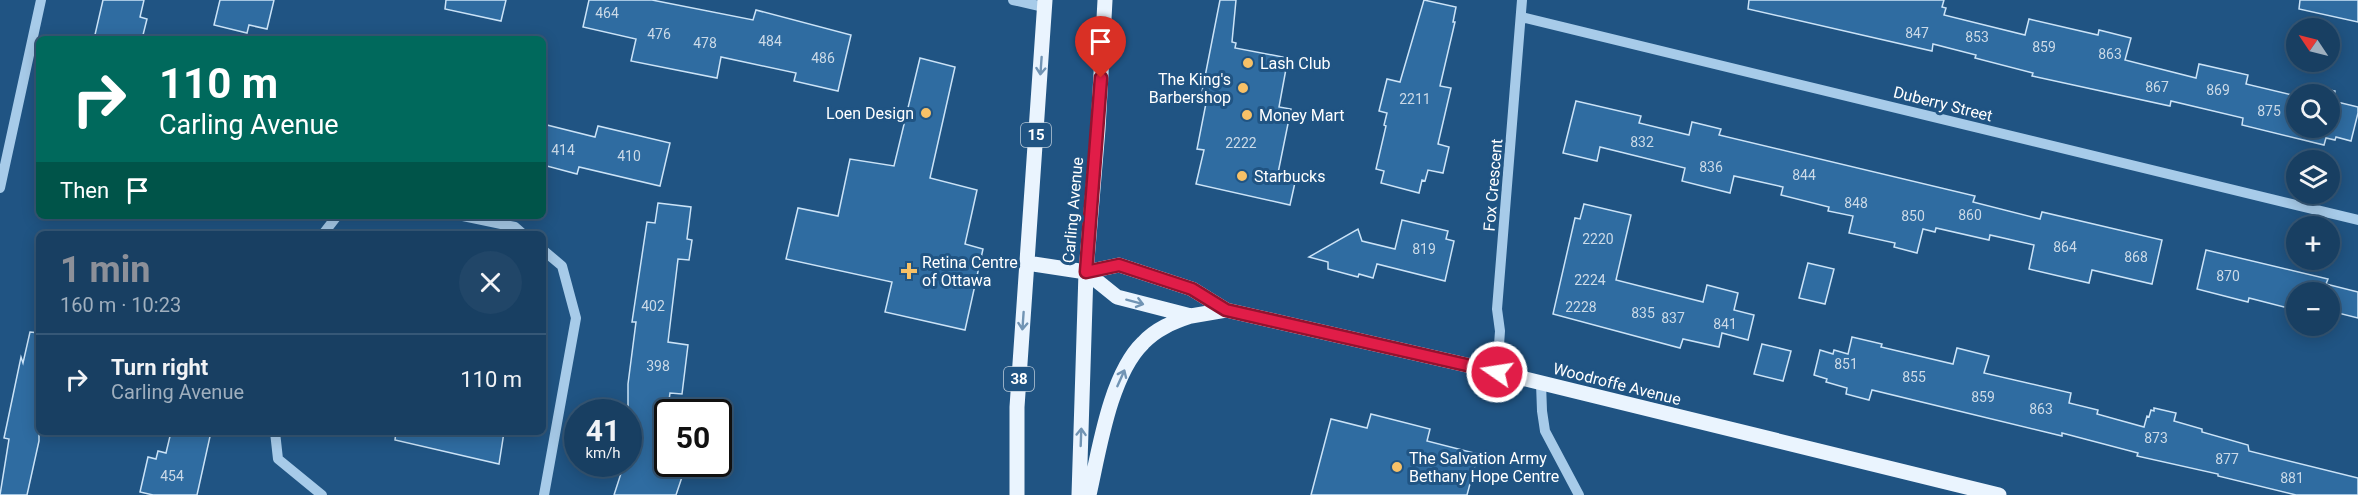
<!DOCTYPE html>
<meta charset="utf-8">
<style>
body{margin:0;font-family:Roboto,sans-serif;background:#214668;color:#f1f3f6;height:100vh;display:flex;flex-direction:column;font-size:22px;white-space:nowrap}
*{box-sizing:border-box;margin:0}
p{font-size:20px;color:#9fafbe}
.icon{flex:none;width:33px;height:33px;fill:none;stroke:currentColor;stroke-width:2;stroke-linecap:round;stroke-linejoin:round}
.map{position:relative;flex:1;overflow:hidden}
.sheet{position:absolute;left:36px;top:231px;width:510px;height:204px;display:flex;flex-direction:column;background:#183f62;border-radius:9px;box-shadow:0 3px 15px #0003,0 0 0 2px #365877}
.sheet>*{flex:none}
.guide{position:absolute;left:36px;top:36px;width:510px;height:183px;border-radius:9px;box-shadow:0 3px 15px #0003,0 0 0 2px #365877;background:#00695c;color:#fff;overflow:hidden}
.needle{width:39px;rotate:305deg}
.tools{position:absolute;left:2286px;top:18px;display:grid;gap:12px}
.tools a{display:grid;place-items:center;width:54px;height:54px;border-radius:50%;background:#183f62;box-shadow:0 3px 15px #0003,0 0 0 2px #365877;font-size:30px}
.speed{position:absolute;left:564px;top:399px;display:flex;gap:12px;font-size:30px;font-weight:700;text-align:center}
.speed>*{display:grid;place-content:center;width:78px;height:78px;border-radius:50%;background:#183f62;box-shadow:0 3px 15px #0003,0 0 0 2px #365877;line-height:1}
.speed small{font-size:15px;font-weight:400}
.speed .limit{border:3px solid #111;border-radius:9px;background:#fff;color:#111}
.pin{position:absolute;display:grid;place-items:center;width:51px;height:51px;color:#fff;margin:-62px -26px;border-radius:50% 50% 50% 0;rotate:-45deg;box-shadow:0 0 6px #0007}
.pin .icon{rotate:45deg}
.me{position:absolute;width:66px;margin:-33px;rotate:283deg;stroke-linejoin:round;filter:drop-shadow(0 0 4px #0008)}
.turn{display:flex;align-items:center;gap:21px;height:126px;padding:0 24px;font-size:27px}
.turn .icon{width:78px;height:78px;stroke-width:2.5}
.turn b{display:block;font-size:42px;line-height:51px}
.then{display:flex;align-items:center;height:57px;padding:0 24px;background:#0003;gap:12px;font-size:22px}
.round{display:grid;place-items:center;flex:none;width:63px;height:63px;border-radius:32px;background:#214668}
.summary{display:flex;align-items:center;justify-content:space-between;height:102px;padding:0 24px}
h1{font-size:36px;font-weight:700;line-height:45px;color:#8c9099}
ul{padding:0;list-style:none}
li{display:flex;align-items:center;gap:18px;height:90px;padding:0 24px;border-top:2px solid #365877}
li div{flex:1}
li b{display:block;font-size:22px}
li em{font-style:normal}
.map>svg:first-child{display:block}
</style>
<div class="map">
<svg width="2358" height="495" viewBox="0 0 2358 495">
<rect width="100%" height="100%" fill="#205483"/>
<path fill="#2f6ca1" stroke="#cbe3f7" stroke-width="1.5" d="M103,0H144L140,17L147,19L142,39H94Z
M220,0H274L267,29L249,25L247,33L214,25Z
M446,0H506L501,21L445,9Z
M589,0H652L753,20L756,10L851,35L838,91L794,81L796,73L721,57L717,78L631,61L636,39L583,27Z
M1220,0H1236L1232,42L1236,43L1235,48L1288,58L1279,107L1291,109L1278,173L1296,178L1290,205L1196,184L1204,150L1197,149L1208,93L1202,92Z
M1424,0L1456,7L1453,22H1455L1440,86L1451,88L1438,144L1449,147L1443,173L1428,170L1425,181L1422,180L1419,193L1381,183L1384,171L1376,169L1386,126L1384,125L1387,113L1379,111L1387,79L1400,82Z
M1749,0H1944L1942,7L1946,8L1944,15L2025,35L2029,19L2098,35L2099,30L2131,38L2125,60L2196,78L2199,64L2248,75L2246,84L2296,96V128H2330V94H2308L2310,86L2335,91L2333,101L2358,107V113L2351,141L2336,137L2335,140L2326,138L2324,145L2242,125L2243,118L2171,101L2170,106L2032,76L2033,73L1975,58L1976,55L1933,44L1932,51L1748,9Z
M2300,0H2358V22L2299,9Z
M920,58L955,67L930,178L977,190L965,244L983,249L965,330L885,312L892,282L786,259L798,208L838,216L850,159L894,166Z
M1576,101L1641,116L1639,123L1689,135L1692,122L1721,129L1719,135L1975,196L1973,202L2040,219L2042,212L2162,240L2152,284L2092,270L2089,283L2029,269L2034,245L1990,235L1989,240L1936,228L1935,232L1923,229L1917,253L1894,247L1895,243L1849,233L1853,216L1828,211L1829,207L1781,195L1783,187L1734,176L1730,193L1682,181L1685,168L1600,147L1597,161L1563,153Z
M543,124L595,137L598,126L670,143L660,186L579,167L577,174L543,165Z
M658,203L691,207L687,239L692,240L689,260L678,259L668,342L688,345L682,394L670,393L664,438H668V470L683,474L676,495H614L624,464H628V384L636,322H632L647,222L655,223Z
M1584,204L1631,215L1616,280L1703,302L1707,285L1738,293L1734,310L1754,315L1748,340L1722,333L1719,347L1683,339L1680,348L1553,314L1575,218L1580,219Z
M1402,220L1448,231L1446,239L1454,241L1445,281L1377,264L1373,278L1359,274L1358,277L1328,269V262L1309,257L1358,229L1362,241L1395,249Z
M2206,250L2328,279L2326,284L2358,292V318L2330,311V292H2296V310L2249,298L2248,302L2197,289Z
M1808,263L1834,269L1825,304L1799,298Z
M30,332L39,333V441L27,495H0L9,439L4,438L7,424L21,357L23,363Z
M1852,337L1882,344L1881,347L1953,364L1957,348L1989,356L1984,373L2071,393L2069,403L2098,410L2097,414L2144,427L2147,416L2149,417L2151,410L2154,411V408L2176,413L2174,421L2202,429V432L2248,445L2249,451L2358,478V495H2296L2218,476V474L2137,456L2138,453L2062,433V436L1872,390L1869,400L1846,394L1847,388L1826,382L1827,379L1814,375L1820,350L1833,354L1834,350L1848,354Z
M1762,344L1791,351L1783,381L1754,374Z
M1371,414L1430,429L1427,441L1478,454L1467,495H1311L1331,419L1367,428Z
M171,432H211L197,495H153L140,492L148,457L156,459L158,451L166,453Z
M396,432H504L499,464L395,440Z"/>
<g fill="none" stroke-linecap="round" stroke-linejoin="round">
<path stroke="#a7cbe9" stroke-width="10" d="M1013,0L1044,7
M1521,17L2358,220
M0,188L41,0
M463,216L515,227L523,234
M323,234L337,216
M543,250L562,266L576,318L544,495
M1497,372L1500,331L1497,309L1522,0
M1541,383L1542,411L1545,431L1579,495
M275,432L278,459L322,495"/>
<path stroke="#eaf4fe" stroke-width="15" d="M1027,263L1086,272L1119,265L1192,289L1226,310L1497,372L1999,495
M1086,272L1117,297L1191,316L1226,310
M1017,495V407L1045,0
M1079,495L1086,272L1098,129L1105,0
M1089,495C1099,451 1110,375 1143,343C1156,329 1173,322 1191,316"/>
</g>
<defs><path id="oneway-shaft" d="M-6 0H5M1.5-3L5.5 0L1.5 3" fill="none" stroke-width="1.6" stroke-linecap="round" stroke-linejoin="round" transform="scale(1.5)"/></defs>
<g stroke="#7194b4">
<use href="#oneway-shaft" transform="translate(1041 66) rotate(94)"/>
<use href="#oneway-shaft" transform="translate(1135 302) rotate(15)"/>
<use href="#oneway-shaft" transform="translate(1023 321) rotate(94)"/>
<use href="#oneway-shaft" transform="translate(1121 378) rotate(-66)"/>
<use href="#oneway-shaft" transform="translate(1081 437) rotate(-88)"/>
</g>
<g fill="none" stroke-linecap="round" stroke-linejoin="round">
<defs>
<path id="route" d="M1101,78L1086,272L1119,265L1192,289L1226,310L1497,372"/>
</defs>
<use href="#route" stroke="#92132f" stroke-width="15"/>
<use href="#route" stroke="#e11d48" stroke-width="10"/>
</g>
<g fill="#f7c167" stroke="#205483" stroke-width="2">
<circle cx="1248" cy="63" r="6"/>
<circle cx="1243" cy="88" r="6"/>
<circle cx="926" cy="113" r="6"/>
<circle cx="1247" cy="115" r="6"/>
<circle cx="1242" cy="176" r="6"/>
<path d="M906 262h6v6h6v6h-6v6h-6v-6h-6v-6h6z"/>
<circle cx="1397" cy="467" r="6"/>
</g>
<g text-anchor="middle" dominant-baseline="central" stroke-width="6" stroke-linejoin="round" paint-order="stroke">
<g font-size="14" fill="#cbdae8">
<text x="607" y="13">464</text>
<text x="1917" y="33">847</text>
<text x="659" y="34">476</text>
<text x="1977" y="37">853</text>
<text x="770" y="41">484</text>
<text x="705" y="43">478</text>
<text x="2044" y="47">859</text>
<text x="2110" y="54">863</text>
<text x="823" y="58">486</text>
<text x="2157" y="87">867</text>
<text x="2218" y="90">869</text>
<text x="1415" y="99">2211</text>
<text x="2269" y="111">875</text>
<text x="1642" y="142">832</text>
<text x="1241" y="143">2222</text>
<text x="563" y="150">414</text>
<text x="629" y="156">410</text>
<text x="1711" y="167">836</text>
<text x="1804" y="175">844</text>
<text x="1856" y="203">848</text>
<text x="1970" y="215">860</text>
<text x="1913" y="216">850</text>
<text x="1598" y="239">2220</text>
<text x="2065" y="247">864</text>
<text x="1424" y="249">819</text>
<text x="2136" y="257">868</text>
<text x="2228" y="276">870</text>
<text x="1590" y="280">2224</text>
<text x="653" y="306">402</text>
<text x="1581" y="307">2228</text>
<text x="1643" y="313">835</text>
<text x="1673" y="318">837</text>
<text x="1725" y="324">841</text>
<text x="1846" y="364">851</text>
<text x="658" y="366">398</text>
<text x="1914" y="377">855</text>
<text x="1983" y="397">859</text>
<text x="2041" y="409">863</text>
<text x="2156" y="438">873</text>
<text x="2227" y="459">877</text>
<text x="172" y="476">454</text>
<text x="2292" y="478">881</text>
</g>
<g fill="#205483" stroke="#bcccda" stroke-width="1.5">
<rect x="1021" y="123" width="30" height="24" rx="4.5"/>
<rect x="1004" y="367" width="30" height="24" rx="4.5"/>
</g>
<g font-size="15" font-weight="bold" fill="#fff">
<text x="1036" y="135">15</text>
<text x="1019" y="379">38</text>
</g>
<g font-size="16" fill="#fff" stroke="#205483" text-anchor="start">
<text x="1260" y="63">Lash Club</text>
<text x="1231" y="79" text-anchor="end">The King's<tspan x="1231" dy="18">Barbershop</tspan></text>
<text x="914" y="113" text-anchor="end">Loen Design</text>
<text x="1259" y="115">Money Mart</text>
<text x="1254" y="176">Starbucks</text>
<text x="922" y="262">Retina Centre<tspan x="922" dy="18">of Ottawa</tspan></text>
<text x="1409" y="458">The Salvation Army<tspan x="1409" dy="18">Bethany Hope Centre</tspan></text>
</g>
<g font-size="16" fill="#fff" stroke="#205483">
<text transform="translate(1943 104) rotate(14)">Duberry Street</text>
<text transform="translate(1493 185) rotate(-85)">Fox Crescent</text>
<text transform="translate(1073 210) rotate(-85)">Carling Avenue</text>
<text transform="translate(1617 384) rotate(14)">Woodroffe Avenue</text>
</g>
</g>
</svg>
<div class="tools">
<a><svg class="needle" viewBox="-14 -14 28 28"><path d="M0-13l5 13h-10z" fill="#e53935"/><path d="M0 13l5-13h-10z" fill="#9fafbe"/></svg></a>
<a><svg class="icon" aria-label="search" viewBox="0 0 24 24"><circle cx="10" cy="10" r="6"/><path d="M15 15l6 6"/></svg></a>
<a><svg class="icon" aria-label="layers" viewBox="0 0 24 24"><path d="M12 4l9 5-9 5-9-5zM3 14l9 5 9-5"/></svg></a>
<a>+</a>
<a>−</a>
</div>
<div class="speed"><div>41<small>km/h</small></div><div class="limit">50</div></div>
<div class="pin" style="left:1101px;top:78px;background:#d93025"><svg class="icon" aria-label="arrive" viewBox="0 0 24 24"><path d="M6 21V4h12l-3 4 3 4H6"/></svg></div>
<svg class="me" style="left:1497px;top:372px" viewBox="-20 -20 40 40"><circle r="17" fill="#e11d48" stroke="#fff" stroke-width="3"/><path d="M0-11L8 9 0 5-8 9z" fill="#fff"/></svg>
<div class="guide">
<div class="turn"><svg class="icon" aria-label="right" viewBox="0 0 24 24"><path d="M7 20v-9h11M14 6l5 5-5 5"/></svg><div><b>110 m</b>Carling Avenue</div></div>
<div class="then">Then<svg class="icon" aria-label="arrive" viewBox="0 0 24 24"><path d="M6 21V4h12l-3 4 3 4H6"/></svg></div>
</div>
<section class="sheet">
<div class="summary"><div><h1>1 min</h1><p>160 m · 10:23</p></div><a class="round"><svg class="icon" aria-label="close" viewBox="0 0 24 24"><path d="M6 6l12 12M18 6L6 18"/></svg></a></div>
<ul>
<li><svg class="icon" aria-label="right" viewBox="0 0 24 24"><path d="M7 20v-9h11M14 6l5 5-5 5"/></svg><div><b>Turn right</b><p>Carling Avenue</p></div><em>110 m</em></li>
</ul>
</section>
</div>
